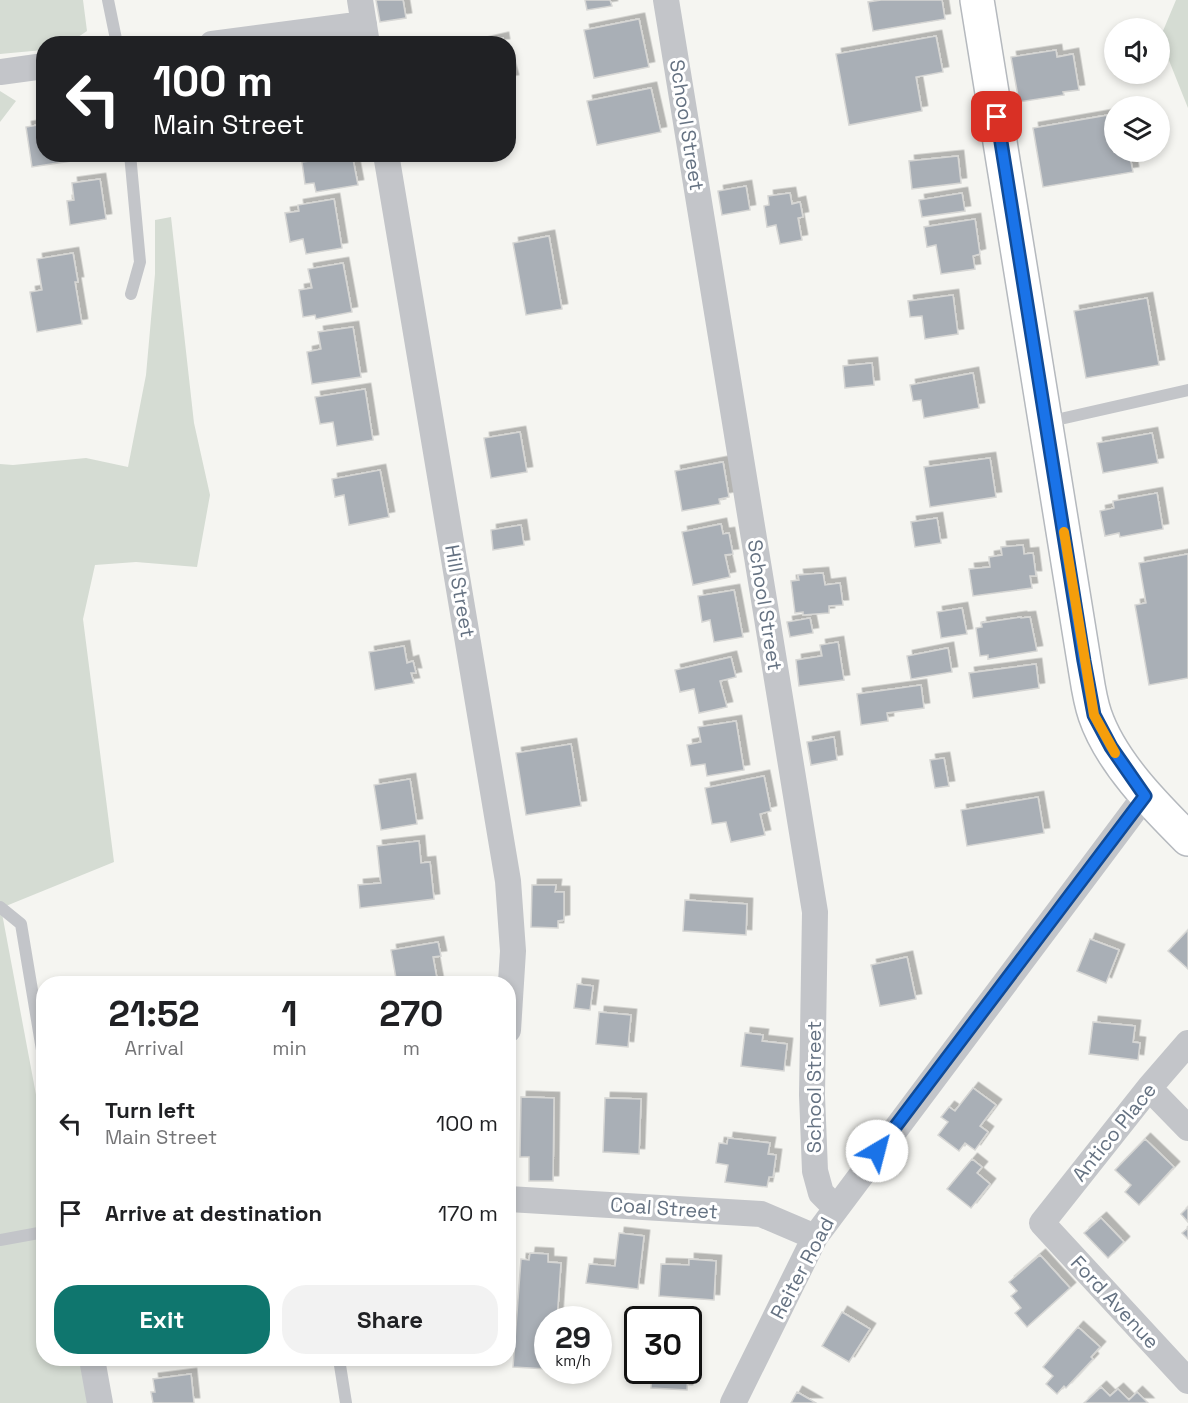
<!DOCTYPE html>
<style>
body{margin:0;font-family:"Space Grotesk",sans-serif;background:#f2f2f2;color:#202124;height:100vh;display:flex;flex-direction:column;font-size:22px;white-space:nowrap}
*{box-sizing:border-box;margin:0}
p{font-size:20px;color:#757577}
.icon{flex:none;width:33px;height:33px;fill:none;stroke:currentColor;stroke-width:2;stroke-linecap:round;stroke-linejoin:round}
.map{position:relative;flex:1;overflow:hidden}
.drawer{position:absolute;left:36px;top:976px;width:480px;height:390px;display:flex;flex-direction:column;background:#fff;border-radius:24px;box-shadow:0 3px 9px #0003}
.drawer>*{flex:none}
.top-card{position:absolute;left:36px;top:36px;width:480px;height:126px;border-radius:24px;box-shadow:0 3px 9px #0003;background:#202124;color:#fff;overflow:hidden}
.tools{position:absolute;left:1104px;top:18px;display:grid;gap:12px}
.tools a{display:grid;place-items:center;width:66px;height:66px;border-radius:50%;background:#fff;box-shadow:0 3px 9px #0003;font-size:30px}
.speed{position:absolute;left:534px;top:1306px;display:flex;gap:12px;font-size:30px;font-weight:700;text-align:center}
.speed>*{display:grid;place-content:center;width:78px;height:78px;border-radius:50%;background:#fff;box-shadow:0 3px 9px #0003;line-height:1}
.speed small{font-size:15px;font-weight:400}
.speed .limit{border:3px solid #111;border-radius:9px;background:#fff;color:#111}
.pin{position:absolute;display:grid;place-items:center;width:51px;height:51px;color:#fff;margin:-26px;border-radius:12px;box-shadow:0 3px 9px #0006}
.me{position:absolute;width:66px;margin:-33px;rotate:37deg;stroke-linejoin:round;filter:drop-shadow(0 0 4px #0008)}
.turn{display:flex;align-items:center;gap:21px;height:126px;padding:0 18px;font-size:27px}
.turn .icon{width:78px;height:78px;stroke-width:2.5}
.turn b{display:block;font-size:42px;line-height:51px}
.eta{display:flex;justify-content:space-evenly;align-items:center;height:102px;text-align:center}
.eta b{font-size:36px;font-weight:700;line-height:42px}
.primary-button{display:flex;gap:12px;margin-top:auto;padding:12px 18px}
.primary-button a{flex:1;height:69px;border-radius:24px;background:#0f766e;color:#fff;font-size:24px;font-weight:700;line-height:69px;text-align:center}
.primary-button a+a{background:#f2f2f2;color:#202124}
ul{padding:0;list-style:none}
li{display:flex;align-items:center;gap:18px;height:90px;padding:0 18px}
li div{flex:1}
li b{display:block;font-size:22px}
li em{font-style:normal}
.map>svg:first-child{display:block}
</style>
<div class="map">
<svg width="1188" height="1403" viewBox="0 0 1188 1403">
<defs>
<filter id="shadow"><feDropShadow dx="5.5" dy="-5.5" stdDeviation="0" flood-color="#0004"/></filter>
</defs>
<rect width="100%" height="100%" fill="#f5f5f1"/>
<path fill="#d5dcd3" d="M0,0H83L87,31L69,43L44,44L43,50L0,54Z
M1176,0H1188V108L1160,38Z
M0,91L16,101L0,122Z
M171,217L194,423L210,495L197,567L136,562L95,565L83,619L114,862L1,908L43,1132L44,1359H87L95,1403H0V464L13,465L86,458L128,467L146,375L155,274V220Z"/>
<path fill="#a9afb6" stroke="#d6d6d4" stroke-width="1.5" filter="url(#shadow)" d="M376,0H403L406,18L380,22Z
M585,0H610L612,6L587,10Z
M881,0H942L945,19L873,31L868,2Z
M639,19L649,67L594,78L584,30Z
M936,36L943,72L916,77L922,111L849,125L836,54Z
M503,38L504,44H477Z
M1056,50L1057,57L1073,54L1079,90L1063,92L1064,95L1019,102L1011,57Z
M508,62L513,80L508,81Z
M651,88L661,132L597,145L587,101Z
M1114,114V152H1129L1133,172L1043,187L1033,128Z
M44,124V154H70L71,161L32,167L26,127Z
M308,154H352L358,185L316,192L314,183L305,184L302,162L309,161Z
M958,156L961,183L912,189L909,161Z
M100,179L106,219L70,225L67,201L74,200L72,183Z
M746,186L750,210L722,215L718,191Z
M790,193L792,204L800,202L803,217L798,218L802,240L780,244L776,225L767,227L764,206L769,205L768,196Z
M962,193L965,211L922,217L919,200Z
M334,199L342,248L306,254L303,239L290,242L285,213L299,211L298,205Z
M975,219L980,254L973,256L975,269L941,274L936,245L927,247L924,227Z
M549,236L562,309L526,315L513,243Z
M73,253L78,282H75L82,324L37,332L30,292L42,290L37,259Z
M343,263L352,312L316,319L315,315L303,317L299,290L312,288L308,269Z
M953,295L958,334L925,339L922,316L910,317L908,301Z
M1147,298L1159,365L1086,378L1074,311Z
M353,327L361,377L312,384L307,352L321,349L318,332Z
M872,363L874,385L845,388L843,366Z
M973,373L979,408L924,418L921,400L913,401L910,385Z
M365,389L373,440L337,446L333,422L320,424L315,397Z
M520,432L527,472L491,478L484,438Z
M1152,433L1158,463L1103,473L1097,443Z
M990,458L996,497L930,507L924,467Z
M723,462L729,497L719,499L720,504L682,511L675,471Z
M380,470L389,517L349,525L344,495L335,497L332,479Z
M1157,493L1163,529L1120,537L1119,533L1105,536L1100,511L1114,508L1113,501Z
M937,518L941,543L915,547L911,522Z
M721,524L723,534L729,533L733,554L725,555L730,577L693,585L682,532Z
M521,525L524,545L493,550L491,530Z
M1023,545L1024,554L1033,553L1036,576H1030L1032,588L973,596L969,569L990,567L989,557L1002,555L1001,547Z
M1188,554V678L1149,685L1135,605L1146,603L1139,563Z
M823,573L825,585L840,583L843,605L829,606V613L803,615V612L795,613L791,581L799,580L798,575Z
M734,590L743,637L714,642L710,620L702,622L698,596Z
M962,608L967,634L941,638L937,612Z
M1021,617V618L1030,617L1037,651L988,659V655L980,656L976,628L982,627L981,623Z
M810,618L813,633L790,637L787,622Z
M838,642L844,680L799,686L796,660L822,656L820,645Z
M404,646L407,663L413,661L416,673H411L414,683L375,690L369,652Z
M948,648L952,672L911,679L907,656Z
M731,657L736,677L720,681L727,707L699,713L694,689L680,692L675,670Z
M1036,664L1039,688L973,698L969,673Z
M921,685L924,708L887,713L888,721L861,725L857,694Z
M736,721L744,770L707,776L705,764L691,766L687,745L701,742L698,727Z
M834,737L837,760L811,765L807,742Z
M571,744L581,806L526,815L516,753Z
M944,758L949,786L935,788L930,760Z
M764,776L771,811L760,814L765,835L731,842L726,822L712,824L705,788Z
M410,779L417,824L381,830L374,785Z
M1038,797L1044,833L967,846L961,810Z
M419,841L421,863L430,862L434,899L360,908L358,885L381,883L377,846Z
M532,885H556L555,892H564V920L558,921V928L531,927Z
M685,900L747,904L746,935L683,931Z
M1188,930V969L1168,951Z
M1090,939L1119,950L1106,983L1077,971Z
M438,942L441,956L433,957L438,984H397L391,950Z
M907,957L916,999L880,1006L871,965Z
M577,984L593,986L590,1010L574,1008Z
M599,1012L631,1015L628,1047L596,1044Z
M1093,1022L1135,1026L1133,1042L1140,1043L1138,1060L1089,1054Z
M745,1033L763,1035L762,1041L787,1044L784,1071L741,1066Z
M973,1088L996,1105L980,1126L988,1132L975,1150L965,1143L959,1151L938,1135L948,1122L941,1117L949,1107L955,1111Z
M521,1097L554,1098L553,1181H529V1157H520Z
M605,1098L641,1099L639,1154L603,1152Z
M728,1138L770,1143L768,1154L776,1155L773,1177H769L767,1187L725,1182L728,1165L716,1163L719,1143L727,1144Z
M1145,1139L1174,1167L1139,1205L1125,1192L1131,1185L1115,1170Z
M972,1159L982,1167L977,1173L990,1184L971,1208L947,1189Z
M1188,1207V1222L1181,1214Z
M1101,1218L1124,1242L1108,1258L1084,1233Z
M1188,1228V1239L1182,1233Z
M619,1233L644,1236L638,1289L586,1283L589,1264L615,1266Z
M530,1253L548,1254V1262L561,1263L557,1320H548V1369L513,1367L521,1259L529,1260Z
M1040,1255L1070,1288L1027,1327L1015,1313L1021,1308L1011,1296L1017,1291L1009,1282Z
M689,1259L716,1261L714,1300L659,1296L661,1264L689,1265Z
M842,1312L870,1329L849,1362L822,1346Z
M1078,1327L1100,1347L1091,1357L1093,1359L1066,1388L1064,1386L1057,1394L1046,1384L1053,1376L1043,1367Z
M652,1371H688L687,1390L651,1388Z
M191,1374L194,1403H153L151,1392H155L153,1379Z
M1101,1387L1110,1396L1118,1389L1129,1400L1137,1392L1148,1403H1084Z
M797,1392L816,1403H791Z"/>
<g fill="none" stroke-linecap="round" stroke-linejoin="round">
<defs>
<path id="secondary" d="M977,0L1084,661C1087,678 1089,698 1095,715C1111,762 1154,805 1188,839"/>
</defs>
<use href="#secondary" stroke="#b5b9be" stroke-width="36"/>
<path stroke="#c3c5c9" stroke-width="12" d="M108,0L117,44
M130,154L140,262L131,294
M1047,422L1188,390
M0,907L21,924L44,1062
M0,1240L44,1232
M339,1359L346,1403"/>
<path stroke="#c3c5c9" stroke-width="26" d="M360,0L367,44
M666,0L815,912L812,1095L815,1171L821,1193L835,1207
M212,44L364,24
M0,72L44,66
M386,154L508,881L513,951L508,1030
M1188,1043L1149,1088L1042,1223L1188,1381
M1149,1088L1188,1128
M508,1199L761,1214L815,1237
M92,1359L100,1403
M733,1403L815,1237L1145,796"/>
<use href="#secondary" stroke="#fff" stroke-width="33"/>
</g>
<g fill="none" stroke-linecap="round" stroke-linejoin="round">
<defs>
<path id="route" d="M877,1151L1145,796L1111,747L1094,715L1084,661L997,117"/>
</defs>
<use href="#route" stroke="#114b97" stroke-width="15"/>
<use href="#route" stroke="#1a73e8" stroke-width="10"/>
<path stroke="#f59e0b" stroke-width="10" d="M1064,532L1094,715L1115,753"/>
</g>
<g text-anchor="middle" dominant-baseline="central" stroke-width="6" stroke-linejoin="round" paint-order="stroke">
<g font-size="20" fill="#657282" stroke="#fff">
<text transform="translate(687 125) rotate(81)">School Street</text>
<text transform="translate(460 591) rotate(80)">Hill Street</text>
<text transform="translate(765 605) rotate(81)">School Street</text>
<text transform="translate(814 1087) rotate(-90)">School Street</text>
<text transform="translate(1114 1132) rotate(-51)">Antico Place</text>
<text transform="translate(664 1208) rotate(4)">Coal Street</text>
<text transform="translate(802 1268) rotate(-62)">Reiter Road</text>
<text transform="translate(1115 1302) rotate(47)">Ford Avenue</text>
</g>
</g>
</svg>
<div class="tools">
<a><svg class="icon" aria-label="sound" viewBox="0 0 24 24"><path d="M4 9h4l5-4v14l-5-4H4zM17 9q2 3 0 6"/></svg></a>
<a><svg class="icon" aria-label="layers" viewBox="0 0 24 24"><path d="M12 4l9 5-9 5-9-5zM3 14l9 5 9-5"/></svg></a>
</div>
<div class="speed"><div>29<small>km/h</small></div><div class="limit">30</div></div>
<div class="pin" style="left:997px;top:117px;background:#d93025"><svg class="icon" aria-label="arrive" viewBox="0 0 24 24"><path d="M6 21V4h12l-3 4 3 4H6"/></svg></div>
<svg class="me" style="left:877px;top:1151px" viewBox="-20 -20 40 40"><circle r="19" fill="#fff"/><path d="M0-13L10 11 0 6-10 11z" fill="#1a73e8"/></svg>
<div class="top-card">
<div class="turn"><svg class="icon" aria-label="left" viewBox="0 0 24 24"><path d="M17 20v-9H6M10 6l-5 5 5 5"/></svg><div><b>100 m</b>Main Street</div></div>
</div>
<section class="drawer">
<div class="eta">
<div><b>21:52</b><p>Arrival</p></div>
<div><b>1</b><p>min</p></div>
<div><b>270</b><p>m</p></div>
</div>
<ul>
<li><svg class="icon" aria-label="left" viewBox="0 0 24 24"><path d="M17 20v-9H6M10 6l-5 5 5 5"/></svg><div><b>Turn left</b><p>Main Street</p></div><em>100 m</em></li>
<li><svg class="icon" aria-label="arrive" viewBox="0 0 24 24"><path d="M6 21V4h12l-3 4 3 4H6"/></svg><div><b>Arrive at destination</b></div><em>170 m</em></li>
</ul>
<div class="primary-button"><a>Exit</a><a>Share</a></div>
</section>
</div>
